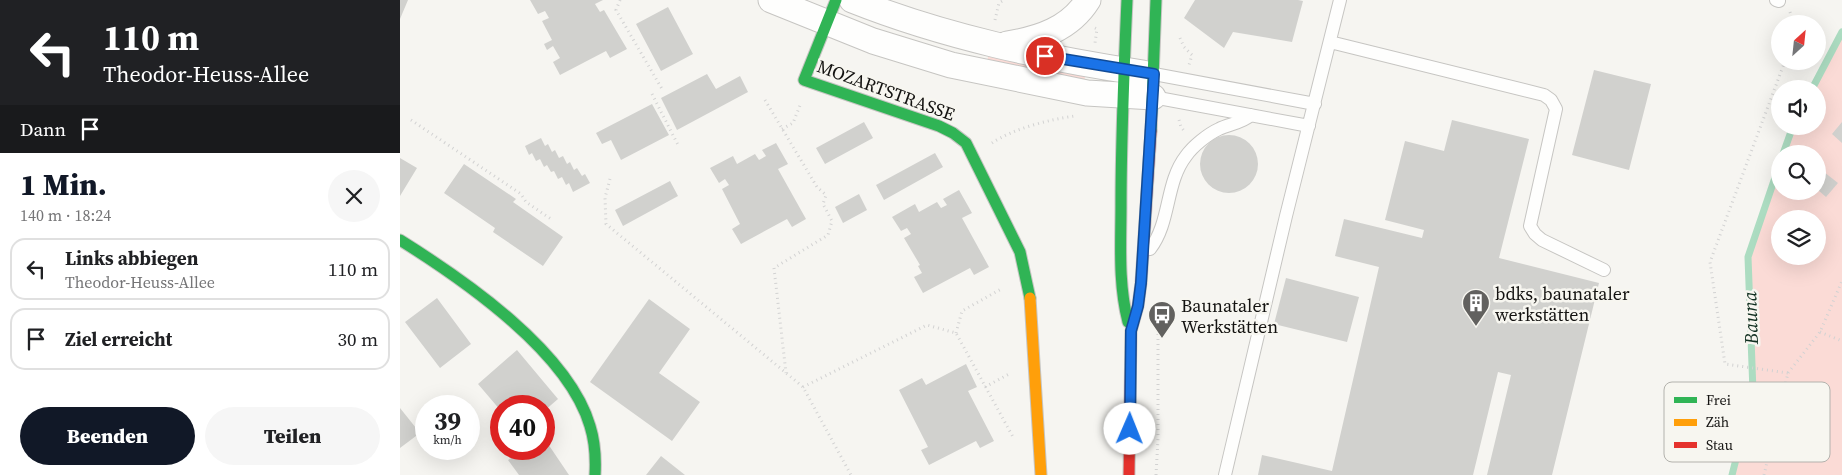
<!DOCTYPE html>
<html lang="de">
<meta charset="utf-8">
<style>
body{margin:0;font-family:"Source Serif 4",serif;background:#f6f6f6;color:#202124;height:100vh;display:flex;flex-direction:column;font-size:19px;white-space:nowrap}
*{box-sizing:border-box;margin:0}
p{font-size:16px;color:#757577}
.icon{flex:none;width:28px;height:28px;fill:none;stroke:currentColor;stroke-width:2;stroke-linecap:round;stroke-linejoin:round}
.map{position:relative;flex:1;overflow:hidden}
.side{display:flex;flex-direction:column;background:#fff;width:400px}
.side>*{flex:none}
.banner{background:#202124;color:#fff;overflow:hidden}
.needle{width:32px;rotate:27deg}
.buttons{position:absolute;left:1371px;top:15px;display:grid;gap:10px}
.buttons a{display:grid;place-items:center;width:55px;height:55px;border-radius:50%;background:#fff;box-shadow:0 5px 20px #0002;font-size:25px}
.speed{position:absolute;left:15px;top:395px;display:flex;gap:10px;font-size:25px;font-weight:700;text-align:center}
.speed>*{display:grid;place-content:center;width:65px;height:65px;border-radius:50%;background:#fff;box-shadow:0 5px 20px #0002;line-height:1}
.speed small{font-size:12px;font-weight:400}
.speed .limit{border:8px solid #d22;background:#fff;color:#111}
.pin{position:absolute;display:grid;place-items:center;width:42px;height:42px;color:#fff;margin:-21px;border:2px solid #fff;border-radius:50%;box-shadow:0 1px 5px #0007}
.me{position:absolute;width:55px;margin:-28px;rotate:1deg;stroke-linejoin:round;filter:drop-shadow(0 0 4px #0008)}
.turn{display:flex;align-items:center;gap:18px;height:105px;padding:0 20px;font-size:22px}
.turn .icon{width:65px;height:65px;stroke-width:2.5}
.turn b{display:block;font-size:35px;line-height:42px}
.then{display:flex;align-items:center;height:48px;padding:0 20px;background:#0003;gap:10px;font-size:19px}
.round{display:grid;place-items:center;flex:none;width:52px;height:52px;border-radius:26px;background:#f6f6f6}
.headline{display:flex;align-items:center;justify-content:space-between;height:85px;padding:0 20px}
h1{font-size:30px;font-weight:800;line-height:38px;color:#111827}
.cta{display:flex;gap:10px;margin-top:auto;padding:10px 20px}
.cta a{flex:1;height:58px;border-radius:30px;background:#111827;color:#fff;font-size:20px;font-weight:800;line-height:58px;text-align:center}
.cta a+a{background:#f6f6f6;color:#202124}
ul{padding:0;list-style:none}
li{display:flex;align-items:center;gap:15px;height:62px;margin:0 10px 8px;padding:0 10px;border:2px solid #e0e0e0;border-radius:15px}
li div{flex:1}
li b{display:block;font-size:19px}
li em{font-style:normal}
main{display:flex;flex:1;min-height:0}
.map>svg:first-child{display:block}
</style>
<main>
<section class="side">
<div class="banner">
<div class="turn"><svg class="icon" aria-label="left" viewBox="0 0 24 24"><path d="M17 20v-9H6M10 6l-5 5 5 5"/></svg><div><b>110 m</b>Theodor-Heuss-Allee</div></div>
<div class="then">Dann<svg class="icon" aria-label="arrive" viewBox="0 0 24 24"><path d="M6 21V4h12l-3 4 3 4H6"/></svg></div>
</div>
<div class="headline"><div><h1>1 Min.</h1><p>140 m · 18:24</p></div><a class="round"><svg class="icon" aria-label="close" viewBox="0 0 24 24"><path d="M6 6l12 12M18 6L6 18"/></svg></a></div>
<ul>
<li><svg class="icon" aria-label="left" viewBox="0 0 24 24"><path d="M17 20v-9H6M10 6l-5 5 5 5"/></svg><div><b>Links abbiegen</b><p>Theodor-Heuss-Allee</p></div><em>110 m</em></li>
<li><svg class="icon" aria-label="arrive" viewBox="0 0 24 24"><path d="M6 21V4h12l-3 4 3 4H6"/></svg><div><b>Ziel erreicht</b></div><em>30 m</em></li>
</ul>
<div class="cta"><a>Beenden</a><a>Teilen</a></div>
</section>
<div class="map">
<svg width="1442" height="475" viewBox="0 0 1442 475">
<rect width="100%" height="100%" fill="#f6f5f1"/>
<path fill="#fbdbd6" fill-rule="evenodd" d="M1442,32V475H1332L1353,392L1348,257L1380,163V191H1418V154H1383L1393,126H1418V89H1412ZM1380,219H1418V256H1380Z
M588,57L643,61L686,69L684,84L587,62Z"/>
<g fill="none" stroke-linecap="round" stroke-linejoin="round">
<path stroke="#acdcc1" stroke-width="7" d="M1412,89L1442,32
M1383,154L1393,126
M1332,475L1353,392L1348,257L1380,163"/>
</g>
<path fill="#d1d1ce" d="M0,0H8L0,19Z
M130,0H203L195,4L200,12L204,10L227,49L210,58L206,51L160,75L153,62L160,58L153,46L147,50L144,44L152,40L142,21L149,18L145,11L138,14Z
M795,0H898L903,1L892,42L833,32L824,48L784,18Z
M268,7L293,54L261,71L236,24Z
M1194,70L1251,84L1229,170L1172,155Z
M307,74L316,89L340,76L348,92L277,130L261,98Z
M252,104L269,135L221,160L211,140L202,144L196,133Z
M1052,120L1129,139L1099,258L1199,283L1152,475H1087L1111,375L1098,372L1073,475H858L862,455L932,471L979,267L935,256L944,219L1022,238L1024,230L985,220L1005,141L1044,151Z
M464,122L473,138L425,164L416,148Z
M1442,122V143L1432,134Z
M800 164a29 29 0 1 1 58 0a29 29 0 1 1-58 0Z
M141,138L145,146L148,144L152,152L155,150L159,158L163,156L167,164L170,162L174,170L177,168L182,176L185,174L190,183L173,192L169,183L166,185L162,177L158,179L154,171L151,172L147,165L144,167L140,159L136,161L132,153L129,155L125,146Z
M376,143L388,164L378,169L406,219L392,227L387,219L341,244L332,229L340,224L322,189L329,185L325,179L319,183L310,168L333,156L337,164L355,154L359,160L366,156L362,150Z
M535,153L543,167L484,200L476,185Z
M0,158L17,168L0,196Z
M64,164L116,199L113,202L163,237L143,266L93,232L95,228L44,193Z
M1424,172L1438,183L1426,197L1418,190V181Z
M270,181L278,196L223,226L215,210Z
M559,190L572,213L562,218L589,267L574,275L570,268L523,293L514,277L522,273L518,266L520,265L504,238L511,234L507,228L501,231L492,217L515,204L519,212L537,202L541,208L547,205L543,199Z
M459,194L467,210L443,223L435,207Z
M886,278L959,297L947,342L874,324Z
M37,298L71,344L40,368L5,322Z
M249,299L290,329L259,373L300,402L272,441L190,382Z
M117,350L158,399L144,411V406H101V411L78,384Z
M566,364L577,387L568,391L594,441L580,448L576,441L529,465L521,450L528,447L499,390L522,378L526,385Z
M0,408L20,433L0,448Z
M144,438L169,475H119L108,460L125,449H144Z
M261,456L285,475H246Z"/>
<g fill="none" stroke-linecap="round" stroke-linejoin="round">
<defs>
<path id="lane" d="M1376,0L1379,1
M930,42L1144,95L1151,100L1156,109L1130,226L1135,234L1142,240L1204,270
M754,74L915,104
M753,97L909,126
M750,249C771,222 765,183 786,156C793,146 808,134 819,129C829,124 842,123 851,115
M825,475L886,216L940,0"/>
<path id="street" d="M371,0L473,41L551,65L687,93L753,97
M452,0C545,37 644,58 743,73
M607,44C639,39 670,29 688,0"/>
<path id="fast" d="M436,0L404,80L539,126L553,133L566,143L620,252L630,298
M727,0C724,68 721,137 721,205C721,244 718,283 728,322
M751,131L756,0
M0,240C64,280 168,351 190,426C195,442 196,458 195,475"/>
<path id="slow" d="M630,298L641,475"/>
<path id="jam" d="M729,475L731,331L738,306L741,283L751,131"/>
</defs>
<use href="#lane" stroke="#c6c5c2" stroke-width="14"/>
<use href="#street" stroke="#c6c5c2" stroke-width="27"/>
<use href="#fast" stroke="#c6c5c2" stroke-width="13"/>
<use href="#slow" stroke="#c6c5c2" stroke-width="13"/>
<use href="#jam" stroke="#c6c5c2" stroke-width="13"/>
<path stroke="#d2d2d2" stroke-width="3" stroke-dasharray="1 4" stroke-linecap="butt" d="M220,0L216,10L262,89
M1390,12L1394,24
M595,20L599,3L604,0
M695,28L697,29L695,43
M780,38L784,47L792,55L789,65
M1385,61L1310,262L1325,364L1388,373
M252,94L278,145
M365,100L417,187L426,195L423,204L432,221L428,235L374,268L386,373
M11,120L121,194L126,202L151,219
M779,120L781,127L785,132
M382,129L393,123L401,103
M592,143C612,129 651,119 675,116
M210,179L205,198L206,224L403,387L451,475
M1420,332L1442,341
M556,333L562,311L603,288
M403,387L527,325L556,333L613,437
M585,387L611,373
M756,475L758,439V331
M1364,475L1388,373L1420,332L1442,281"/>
<use href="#lane" stroke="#fefefd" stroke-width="12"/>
<use href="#street" stroke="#fefefd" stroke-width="25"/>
<use href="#fast" stroke="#30b455" stroke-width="11"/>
<use href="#slow" stroke="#ff9f0a" stroke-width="11"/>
<use href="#jam" stroke="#e5322d" stroke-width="11"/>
</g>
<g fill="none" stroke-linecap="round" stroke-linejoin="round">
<defs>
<path id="route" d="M645,56L754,74L741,283L738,306L731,331L730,429"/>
</defs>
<use href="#route" stroke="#114b97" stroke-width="12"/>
<use href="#route" stroke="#1a73e8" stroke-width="9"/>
</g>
<defs>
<symbol id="building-pin" viewBox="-11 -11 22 30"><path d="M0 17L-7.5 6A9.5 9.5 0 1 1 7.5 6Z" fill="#62615f" stroke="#f7f6f0"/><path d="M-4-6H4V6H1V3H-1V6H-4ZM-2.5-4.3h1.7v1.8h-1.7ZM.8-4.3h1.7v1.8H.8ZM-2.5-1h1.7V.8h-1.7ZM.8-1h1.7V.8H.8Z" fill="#fff"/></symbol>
<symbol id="bus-pin" viewBox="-11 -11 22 30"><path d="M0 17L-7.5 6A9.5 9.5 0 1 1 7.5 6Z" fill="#62615f" stroke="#f7f6f0"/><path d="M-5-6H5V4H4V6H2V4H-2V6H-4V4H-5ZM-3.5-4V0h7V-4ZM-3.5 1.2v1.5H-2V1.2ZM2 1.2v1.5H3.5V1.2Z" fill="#fff"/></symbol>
</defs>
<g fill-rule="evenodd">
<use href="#building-pin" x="1060" y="287" width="32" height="43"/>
<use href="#bus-pin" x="746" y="299" width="32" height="43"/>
</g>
<g text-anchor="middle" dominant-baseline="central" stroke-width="5" stroke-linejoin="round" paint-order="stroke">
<g font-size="18" fill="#131210" stroke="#f7f6f0">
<text transform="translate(486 90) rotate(20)">MOZARTSTRASSE</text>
</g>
<g font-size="18" fill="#131210" stroke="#f7f6f0" text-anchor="start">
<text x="1095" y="293">bdks, baunataler<tspan x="1095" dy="21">werkstätten</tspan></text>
<text x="781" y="305">Baunataler<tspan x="781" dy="21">Werkstätten</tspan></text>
</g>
<g font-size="19" font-style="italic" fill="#113021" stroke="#f7f6f0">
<text transform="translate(1350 318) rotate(-92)">Bauna</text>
</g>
</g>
<rect x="1264" y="382" width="166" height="80" rx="8" fill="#f7f6f0" stroke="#b3b2ad" stroke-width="1"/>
<rect x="1274" y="397" width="23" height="6" fill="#30b455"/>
<rect x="1274" y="419" width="23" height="7" fill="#ff9f0a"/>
<rect x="1274" y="442" width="23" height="6" fill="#e5322d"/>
<g font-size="14" fill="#131210">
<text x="1306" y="405">Frei</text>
<text x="1306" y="427">Zäh</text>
<text x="1306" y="450">Stau</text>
</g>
</svg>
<div class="buttons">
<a><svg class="needle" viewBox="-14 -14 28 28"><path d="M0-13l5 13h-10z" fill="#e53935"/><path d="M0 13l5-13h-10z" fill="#757577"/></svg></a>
<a><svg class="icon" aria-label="sound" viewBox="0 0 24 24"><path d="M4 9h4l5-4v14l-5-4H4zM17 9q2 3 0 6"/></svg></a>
<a><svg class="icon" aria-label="search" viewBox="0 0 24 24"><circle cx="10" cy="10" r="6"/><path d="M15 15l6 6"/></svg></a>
<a><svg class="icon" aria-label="layers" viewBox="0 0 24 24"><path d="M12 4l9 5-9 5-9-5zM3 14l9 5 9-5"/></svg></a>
</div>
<div class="speed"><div>39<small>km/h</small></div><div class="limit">40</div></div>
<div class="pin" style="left:645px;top:56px;background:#d93025"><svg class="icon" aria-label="arrive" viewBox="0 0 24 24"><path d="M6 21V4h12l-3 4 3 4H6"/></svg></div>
<svg class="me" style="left:730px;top:429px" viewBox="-20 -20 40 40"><circle r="19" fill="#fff"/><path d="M0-13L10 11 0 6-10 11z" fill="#1a73e8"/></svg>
</div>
</main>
